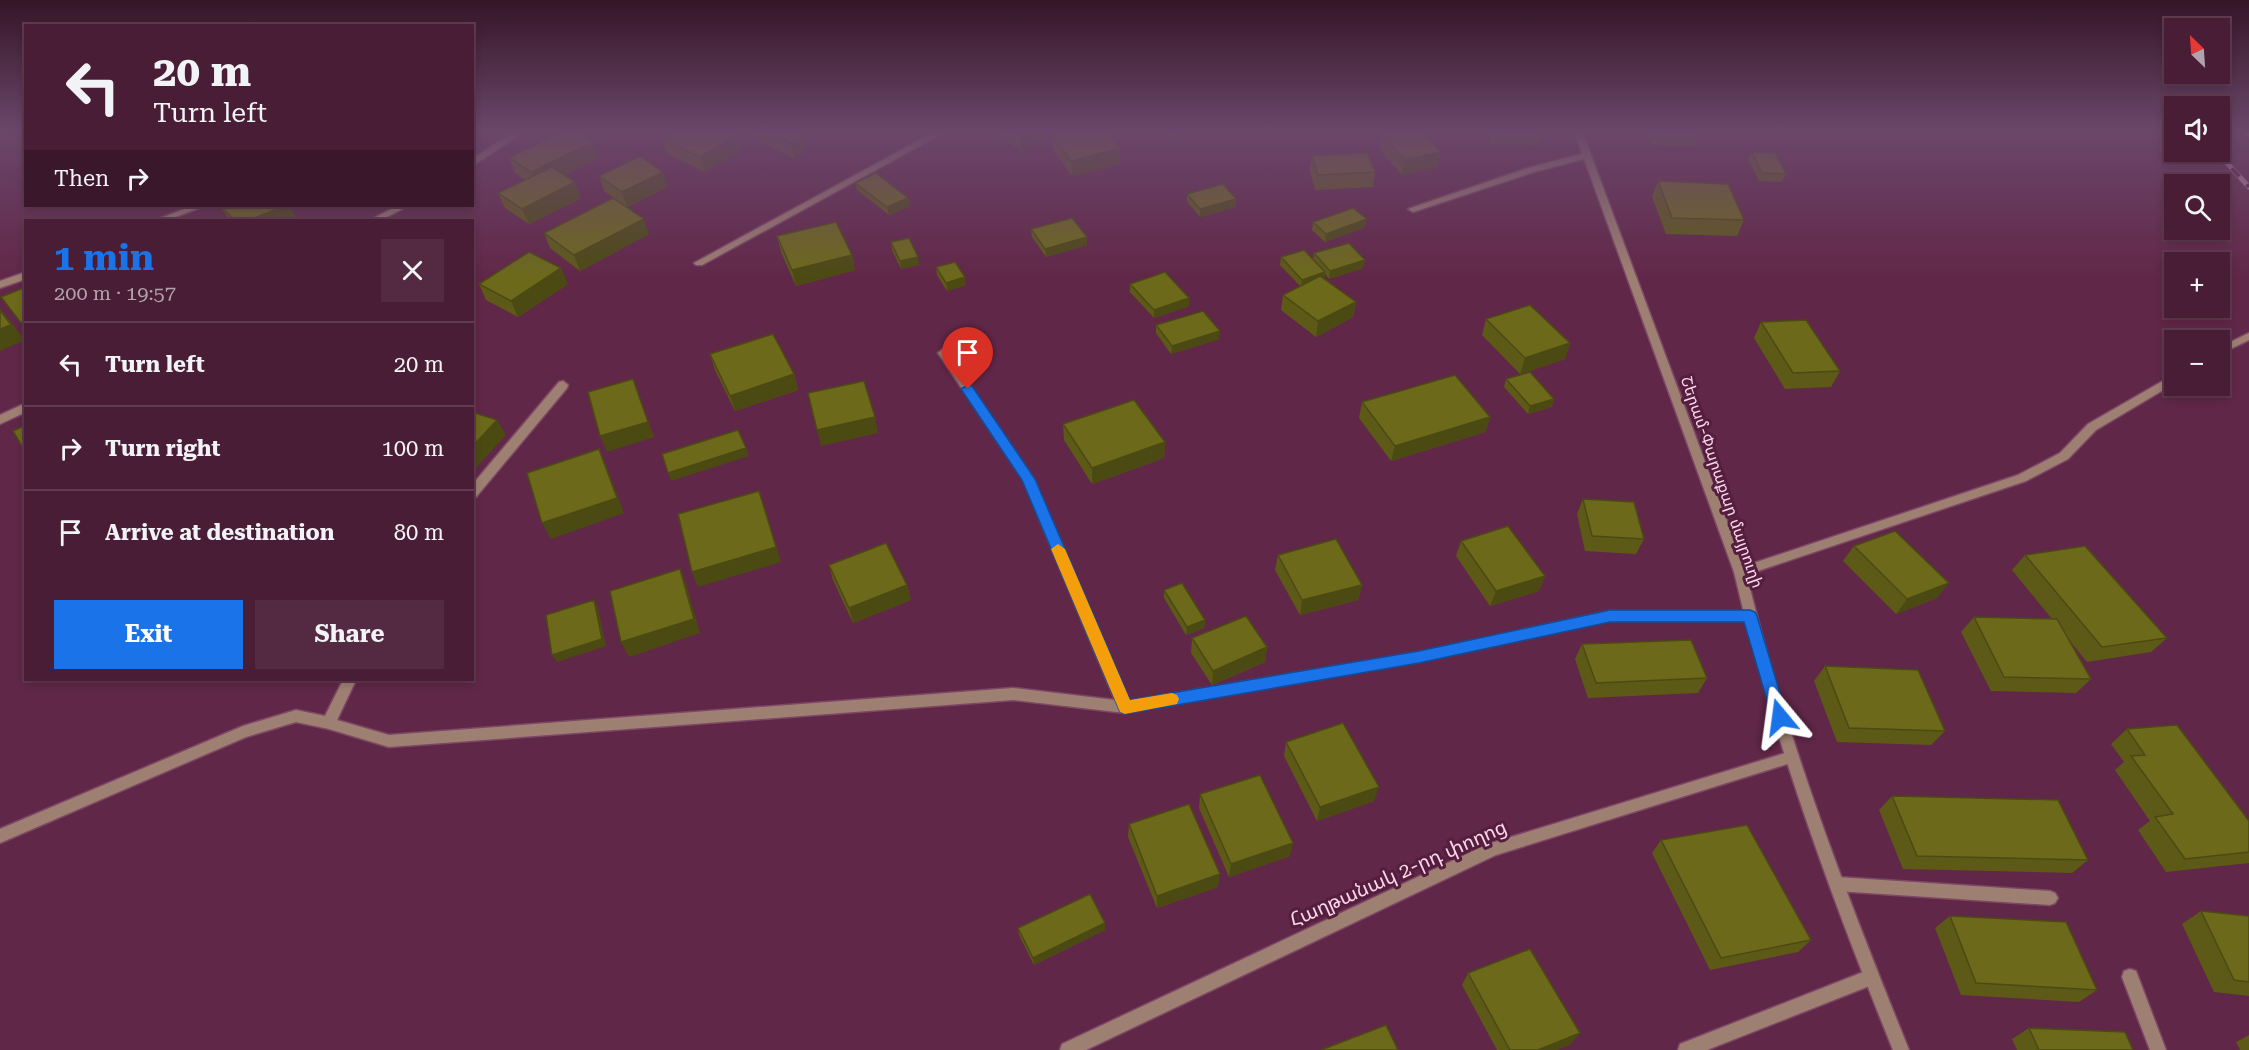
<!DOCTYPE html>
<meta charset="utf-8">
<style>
body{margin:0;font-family:"Roboto Serif","Noto Sans Armenian",serif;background:#532a42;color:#f1f3f6;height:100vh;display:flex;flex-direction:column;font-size:22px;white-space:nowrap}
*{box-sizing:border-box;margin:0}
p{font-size:20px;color:#b1a2ad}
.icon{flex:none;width:33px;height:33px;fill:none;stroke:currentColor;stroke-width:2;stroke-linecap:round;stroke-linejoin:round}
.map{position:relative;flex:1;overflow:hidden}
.drawer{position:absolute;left:24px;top:219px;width:450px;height:462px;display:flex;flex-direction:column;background:#491d36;border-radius:0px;box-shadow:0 3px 9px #0003,0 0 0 2px #613b51}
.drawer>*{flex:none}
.guide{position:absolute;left:24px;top:24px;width:450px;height:183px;border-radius:0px;box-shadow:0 3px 9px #0003,0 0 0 2px #613b51;background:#491d36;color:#f1f3f6;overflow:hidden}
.needle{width:39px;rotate:335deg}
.tools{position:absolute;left:2164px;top:18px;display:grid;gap:12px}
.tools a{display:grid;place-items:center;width:66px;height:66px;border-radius:0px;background:#491d36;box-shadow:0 3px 9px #0003,0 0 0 2px #613b51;font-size:30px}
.pin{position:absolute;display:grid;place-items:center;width:51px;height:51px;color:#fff;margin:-62px -26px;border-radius:50% 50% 50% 0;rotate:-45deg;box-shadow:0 0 6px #0007}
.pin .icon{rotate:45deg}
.me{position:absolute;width:66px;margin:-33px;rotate:344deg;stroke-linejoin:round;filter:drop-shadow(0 0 4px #0008)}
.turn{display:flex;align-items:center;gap:21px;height:126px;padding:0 30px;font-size:27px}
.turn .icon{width:78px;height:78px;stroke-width:2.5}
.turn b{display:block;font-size:42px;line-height:51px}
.then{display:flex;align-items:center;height:57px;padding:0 30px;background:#0003;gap:12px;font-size:22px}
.round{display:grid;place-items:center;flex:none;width:63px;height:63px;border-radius:0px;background:#532a42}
.overview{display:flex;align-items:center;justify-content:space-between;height:102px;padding:0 30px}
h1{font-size:36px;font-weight:700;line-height:45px;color:#1a73e8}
.primary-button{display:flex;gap:12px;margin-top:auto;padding:12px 30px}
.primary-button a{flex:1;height:69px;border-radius:0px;background:#1a73e8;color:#fff;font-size:24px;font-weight:700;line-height:69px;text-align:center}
.primary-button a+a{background:#532a42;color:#f1f3f6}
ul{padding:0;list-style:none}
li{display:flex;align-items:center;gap:18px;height:84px;padding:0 30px;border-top:2px solid #613b51}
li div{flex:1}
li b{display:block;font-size:22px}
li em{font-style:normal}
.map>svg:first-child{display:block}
</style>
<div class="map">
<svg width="2249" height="1050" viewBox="0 0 2249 1050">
<rect width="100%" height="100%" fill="#612748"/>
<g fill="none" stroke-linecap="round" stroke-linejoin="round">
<defs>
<path id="service" d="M192,206H204L168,220H156Z
M26,272V279L0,288V281Z
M2249,333V340L2220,354V347Z
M943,349L947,351L1034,479L1129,701L1419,652L1609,611H1750L1755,612L1756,616L1755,620L1750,621H1609L1419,662L1125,713L1013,700L389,747L329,729L296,722L246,737L0,843V829L243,726L296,710L325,716L343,680H356L337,720L389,735L1013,688L1115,700L1023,480L938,353Z
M2175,374V383L2096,430L2068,459L2026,481L1740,577L1736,575L1734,572L1736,569L2018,475L2060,453L2088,424Z
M563,381L568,385L567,388L476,497L472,498V485L559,382Z
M1837,877L2050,891L2055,893L2058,898L2055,903L2050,905L1837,891L1832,889L1829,884L1832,879Z
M1871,969L1877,971L1879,977L1877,983L1707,1050H1678L1680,1044Z
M2130,969L2136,971L2166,1050H2150L2122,977L2124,971Z"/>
<path id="minor" d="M516,131H526L472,166V159Z
M936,131H947L702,265H696L694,263Z
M1585,153L1589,156L1588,158L1534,172L1416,211L1413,212L1408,209L1528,168Z
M397,206H408L381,220H370Z
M26,403V412L0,424V415Z
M1792,751L1797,753L1799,757L1797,761L1496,855L1086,1050H1060L1062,1044L1488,844Z"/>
<path id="tertiary" d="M1574,131H1582L1746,572C1785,736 1846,894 1909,1050H1893C1830,894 1772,736 1734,572Z"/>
<path id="trunk" d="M2241,131H2249V137Z"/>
</defs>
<use href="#service" stroke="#7d4765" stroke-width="3"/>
<use href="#minor" stroke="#7d4765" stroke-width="3"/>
<use href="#tertiary" stroke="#7d4765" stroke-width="3"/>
<use href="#trunk" stroke="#7d4765" stroke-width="4"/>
<use href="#service" fill="#9e8072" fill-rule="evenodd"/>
<use href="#minor" fill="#9e8072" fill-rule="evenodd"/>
<use href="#tertiary" fill="#9e8072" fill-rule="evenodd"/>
<use href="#trunk" fill="#f8d3c1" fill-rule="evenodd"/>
<defs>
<path id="rail" d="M2217,152L2249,187"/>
</defs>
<use href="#rail" stroke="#bd90a8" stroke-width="5"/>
<use href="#rail" stroke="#551d3e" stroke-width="4" stroke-dasharray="11" stroke-linecap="butt"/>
</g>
<path fill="#5d5a17" d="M592,131H621L606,139Z
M747,131H792L802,136L805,151L794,158L748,136Z
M838,131H863L853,138Z
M990,131H1050L1051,136L1021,151Z
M1160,131H1194L1176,141Z
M1487,131H1542L1538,145L1490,144Z
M1646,131H1695L1698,138L1695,146L1651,145Z
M1382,134L1438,167L1402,175L1379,149Z
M737,135L741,150L705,172L667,154L662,139Z
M1052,135L1120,148V164L1072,176L1053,150Z
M1752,152L1786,174L1782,182L1759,181L1748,160Z
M1312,156L1375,172L1373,187L1315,190L1310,171Z
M599,157L564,175L581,198L529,224L505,208L498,193L525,180L515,173L509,158Z
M663,172L667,187L627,207L604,191L599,176Z
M1658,181L1744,220L1737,236L1666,234L1652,197Z
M855,183L908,198L910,206L889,215L857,190Z
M1187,194L1236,207L1200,217L1187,202Z
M219,206H289L297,219L294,220H230Z
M1313,222L1365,227L1325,242L1312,230Z
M1031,229L1087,245L1046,257L1032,237Z
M544,233L649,234L580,271L550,248Z
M777,236L852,255L855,270L796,286L781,252Z
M891,242L919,265L901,269L892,250Z
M1314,253L1363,268L1329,279L1325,274L1324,278L1356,302L1353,317L1316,337L1281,310L1283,295L1300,286L1280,265L1281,257L1313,260Z
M936,267L966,285L947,291L937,275Z
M479,284H568L518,317L486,300Z
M1130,284L1189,298V306L1154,318L1130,292Z
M1486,319L1570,343L1565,359L1520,374L1482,335Z
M1761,322L1840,371L1831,387L1785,389L1754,338Z
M1156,325L1219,339L1171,354L1156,333Z
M710,354L794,374L798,390L735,411L715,370Z
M1506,379L1552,407L1528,414L1504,387Z
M1362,402L1490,417L1485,432L1391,461L1359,418Z
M1063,424L1165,442L1164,458L1092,484L1064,440Z
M1583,499L1644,539L1636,554L1585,551L1577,514Z
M1461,541L1545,576L1539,591L1490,606L1456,556Z
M1854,546L1937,598L1896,614L1843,561Z
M1278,555L1362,585L1358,600L1300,615L1275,570Z
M2025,555L2167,638L2151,652L2087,662L2069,640L2091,679L2076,693L1991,691L1961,632L1974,617L2052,619L2012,570Z
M829,565L907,585L911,600L853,623L833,580Z
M1164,590L1205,620L1204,628L1186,635L1164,598Z
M1192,638L1267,647L1265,662L1212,685L1191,653Z
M1582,644L1707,678L1698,693L1588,698L1575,659Z
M1825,666L1945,731L1931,745L1837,742L1814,681Z
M2127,729L2249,821V863L2166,872L2138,830L2150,821L2115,770L2124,762L2111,744Z
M1286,742L1374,801L1317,821L1284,756Z
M1200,794L1290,856L1229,877L1199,808Z
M1892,796L2088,860L2072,873L1903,869L1879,810Z
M1129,824L1218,887L1157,908L1128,837Z
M1661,840L1811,940L1798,952L1710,970L1652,853Z
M2201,911L2249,916V996L2214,992L2182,924Z
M1950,916L2097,990L2079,1002L1961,995L1935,928Z
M1018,928L1105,930L1034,965L1019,935Z
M1468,973L1571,1044L1556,1050H1497L1462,985Z
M2029,1028L2133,1050H2017L2012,1039Z
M2249,1035V1050H2240L2236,1042Z"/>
<path fill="#4c4a13" d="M603,131H621L606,139Z
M851,131H863L853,138Z
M1029,131H1050L1051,136L1021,151L1020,136Z
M1176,131H1194L1176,141Z
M737,135L741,150L705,172L700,157Z
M802,136L805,151L794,158L790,143Z
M593,142L599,157L538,188L531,172Z
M1120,148V164L1072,176L1071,161Z
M1441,152L1438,167L1402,175L1405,160Z
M663,172L667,187L627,207L622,192Z
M575,182L581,198L529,224L522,209Z
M908,198L910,206L889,215L887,207Z
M1236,199V207L1200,217V209Z
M284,206H289L297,219L294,220H249Z
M644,219L649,234L580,271L574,255Z
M1367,219L1365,227L1325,242L1326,234Z
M1087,237V245L1046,257L1045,249Z
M852,255L855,270L796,286L792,270Z
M918,257L919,265L901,269L900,261Z
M1365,260L1363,268L1329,279L1330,271Z
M561,268L568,284L518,317L511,301Z
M1325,272L1324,280L1301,288L1302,280Z
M965,277L966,285L947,291L946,283Z
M1189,298V306L1154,318V310Z
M1356,302L1353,317L1316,337L1318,321Z
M0,308L25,340L0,351Z
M26,322V328L21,323Z
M1220,331L1219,339L1171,354L1172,346Z
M1570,343L1565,359L1520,374L1525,358Z
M794,374L798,390L735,411L730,396Z
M633,379L654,437L607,452L600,436Z
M1554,399L1552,407L1528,414L1530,406Z
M875,417L878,433L821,446L817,430Z
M1490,417L1485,432L1391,461L1395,446Z
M497,420L506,435L472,472V447Z
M1165,442L1164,458L1092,484V468Z
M746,448L749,456L671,481L668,473Z
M599,449L606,465L624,513L551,539L542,523Z
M764,506L781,562L698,587L692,572Z
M680,569L686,584L700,633L629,657L621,642Z
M1545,576L1539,591L1490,606L1496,591Z
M1949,583L1937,598L1896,614L1907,599Z
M907,585L911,600L853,623L849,608Z
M1362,585L1358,600L1300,615L1302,600Z
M594,600L598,608L606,646L557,662L552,655Z
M1205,620L1204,628L1186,635L1187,627Z
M1267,647L1265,662L1212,685L1213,671Z
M1379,787L1374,801L1317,821L1320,807Z
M1293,843L1290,856L1229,877L1231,864Z
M1220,874L1218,887L1157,908V896Z
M1105,923V930L1034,965L1033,958Z
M1580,1033L1571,1044L1556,1050H1538Z"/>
<path fill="#6c691b" stroke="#4c4a13" stroke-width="1.5" d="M564,131H576L593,142L531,172L509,158Z
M676,131H729L737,135L700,157L662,139Z
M766,131H792L802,136L790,143Z
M1013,131H1029L1020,136Z
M1067,131H1106L1120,148L1071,161L1052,135Z
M1396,131H1421L1441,152L1405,160L1382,134Z
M1652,131H1695L1698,138L1654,137Z
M1752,152L1775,153L1786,174L1762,173Z
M1368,153L1375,172L1318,175L1312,156Z
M640,156L663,172L622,192L599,176Z
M552,167L575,182L522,209L498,193Z
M876,173L908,198L887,207L855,183Z
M1658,181L1728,184L1744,220L1672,218Z
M1223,184L1236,199L1200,209L1187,194Z
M613,198L644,219L574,255L544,233Z
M220,206H284L249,220H235Z
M1353,208L1367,219L1326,234L1313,222Z
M1072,218L1087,237L1045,249L1031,229Z
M836,222L852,255L792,270L777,236Z
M909,238L918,257L900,261L891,242Z
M1349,243L1365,260L1330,271L1314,253Z
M1304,250L1325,272L1302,280L1281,257Z
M529,252L561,268L511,301L479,284Z
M955,262L965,277L946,283L936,267Z
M1165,272L1189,298L1154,310L1130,284Z
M1320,276L1356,302L1318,321L1283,295Z
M26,287V322L21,323L1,297Z
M1530,305L1570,343L1525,358L1486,319Z
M0,310L11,325L0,329Z
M1203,311L1220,331L1172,346L1156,325Z
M1806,320L1840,371L1793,373L1761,322Z
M773,334L794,374L730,396L710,354Z
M1530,372L1554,399L1530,406L1506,379Z
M1455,375L1490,417L1395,446L1362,402Z
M633,379L648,422L600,436L588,392Z
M864,381L875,417L817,430L808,393Z
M1134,400L1165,442L1092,468L1063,424Z
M472,412L497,420L472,447Z
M26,425V453L13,431Z
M738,430L746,448L668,473L662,454Z
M599,449L617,498L542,523L527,473Z
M759,491L776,547L692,572L678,514Z
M1583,499L1634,502L1644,539L1592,536Z
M1508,526L1545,576L1496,591L1461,541Z
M1895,531L1949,583L1907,599L1854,546Z
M1336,539L1362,585L1302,600L1278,555Z
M886,543L907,585L849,608L829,565Z
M2085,546L2167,638L2102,647L2025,555Z
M680,569L694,619L621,642L610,591Z
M1182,583L1205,620L1187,627L1164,590Z
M594,600L602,639L552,655L546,615Z
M1246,616L1267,647L1213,671L1192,638Z
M1974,617L2057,619L2091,679L2004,677Z
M1691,640L1707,678L1596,683L1582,644Z
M1825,666L1918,670L1945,731L1849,728Z
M1343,723L1379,787L1320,807L1286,742Z
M2177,725L2249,821V852L2185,859L2155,817L2173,814L2131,756L2145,755L2127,729Z
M1260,775L1293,843L1231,864L1200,794Z
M1892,796L2058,800L2088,860L1917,856Z
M1189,804L1220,874L1157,896L1129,824Z
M1747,825L1811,940L1721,958L1661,840Z
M1090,894L1105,923L1033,958L1018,928Z
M2201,911L2249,916V982L2234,980Z
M1950,916L2066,922L2097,990L1976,983Z
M1530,949L1580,1033L1538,1050H1510L1468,973Z
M1386,1025L1398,1050H1321Z
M2029,1028L2125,1032L2133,1050H2039Z"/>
<linearGradient id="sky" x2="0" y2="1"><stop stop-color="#351528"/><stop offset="0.47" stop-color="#6a476a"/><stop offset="1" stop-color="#6a476a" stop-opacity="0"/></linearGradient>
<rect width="2249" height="278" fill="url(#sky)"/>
<path fill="#1a73e8" stroke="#114b97" stroke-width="1.5" d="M968,385L972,386L1035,479L1130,700L1419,651L1610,610H1750L1755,612L1757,616L1787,717L1785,721L1780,723L1774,721L1772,717L1744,622H1610L1419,663L1125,714L1120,712L1022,480L961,389Z"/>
<path fill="#f59e0b" d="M1058,544L1065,549L1130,700L1172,693L1177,695L1179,699L1177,704L1125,714L1120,712L1051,549Z"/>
<g text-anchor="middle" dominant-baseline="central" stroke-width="6" stroke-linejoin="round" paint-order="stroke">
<g font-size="16" fill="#fcd7e9" stroke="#551d3e">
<text transform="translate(1722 482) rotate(71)">Շերամ-Փարաքար մայրուղի</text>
</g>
<g font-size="20" fill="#fcd7e9" stroke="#551d3e">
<text transform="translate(1398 873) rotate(-24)">Հաղթանակ 2-րդ փողոց</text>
</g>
</g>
</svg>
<div class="tools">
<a><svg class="needle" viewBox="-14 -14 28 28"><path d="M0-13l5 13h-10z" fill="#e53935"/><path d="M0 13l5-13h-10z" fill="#b1a2ad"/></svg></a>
<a><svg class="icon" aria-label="sound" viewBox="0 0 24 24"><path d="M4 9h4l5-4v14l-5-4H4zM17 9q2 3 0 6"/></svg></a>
<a><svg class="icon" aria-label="search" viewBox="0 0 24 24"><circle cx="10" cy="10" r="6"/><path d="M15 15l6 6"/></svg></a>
<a>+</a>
<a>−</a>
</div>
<div class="pin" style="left:968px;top:389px;background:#d93025"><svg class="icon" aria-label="arrive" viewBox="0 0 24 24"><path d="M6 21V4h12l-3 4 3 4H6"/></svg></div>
<svg class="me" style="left:1780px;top:717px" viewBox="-20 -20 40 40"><path d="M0-17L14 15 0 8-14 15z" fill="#1a73e8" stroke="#fff" stroke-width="4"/></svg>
<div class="guide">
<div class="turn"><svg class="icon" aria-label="left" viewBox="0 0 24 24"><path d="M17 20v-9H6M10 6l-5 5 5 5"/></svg><div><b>20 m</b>Turn left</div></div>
<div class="then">Then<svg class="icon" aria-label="right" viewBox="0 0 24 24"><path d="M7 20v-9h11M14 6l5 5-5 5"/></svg></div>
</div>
<section class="drawer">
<div class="overview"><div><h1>1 min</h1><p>200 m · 19:57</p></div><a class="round"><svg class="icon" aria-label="close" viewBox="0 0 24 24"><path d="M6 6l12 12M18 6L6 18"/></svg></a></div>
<ul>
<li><svg class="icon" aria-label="left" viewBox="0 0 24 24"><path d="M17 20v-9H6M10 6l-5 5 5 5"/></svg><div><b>Turn left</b></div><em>20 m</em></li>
<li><svg class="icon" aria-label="right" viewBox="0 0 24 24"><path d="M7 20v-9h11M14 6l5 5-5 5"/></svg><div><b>Turn right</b></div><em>100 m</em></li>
<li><svg class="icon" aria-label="arrive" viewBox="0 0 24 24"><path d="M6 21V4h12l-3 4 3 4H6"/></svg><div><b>Arrive at destination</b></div><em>80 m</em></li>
</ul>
<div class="primary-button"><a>Exit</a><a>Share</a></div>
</section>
</div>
